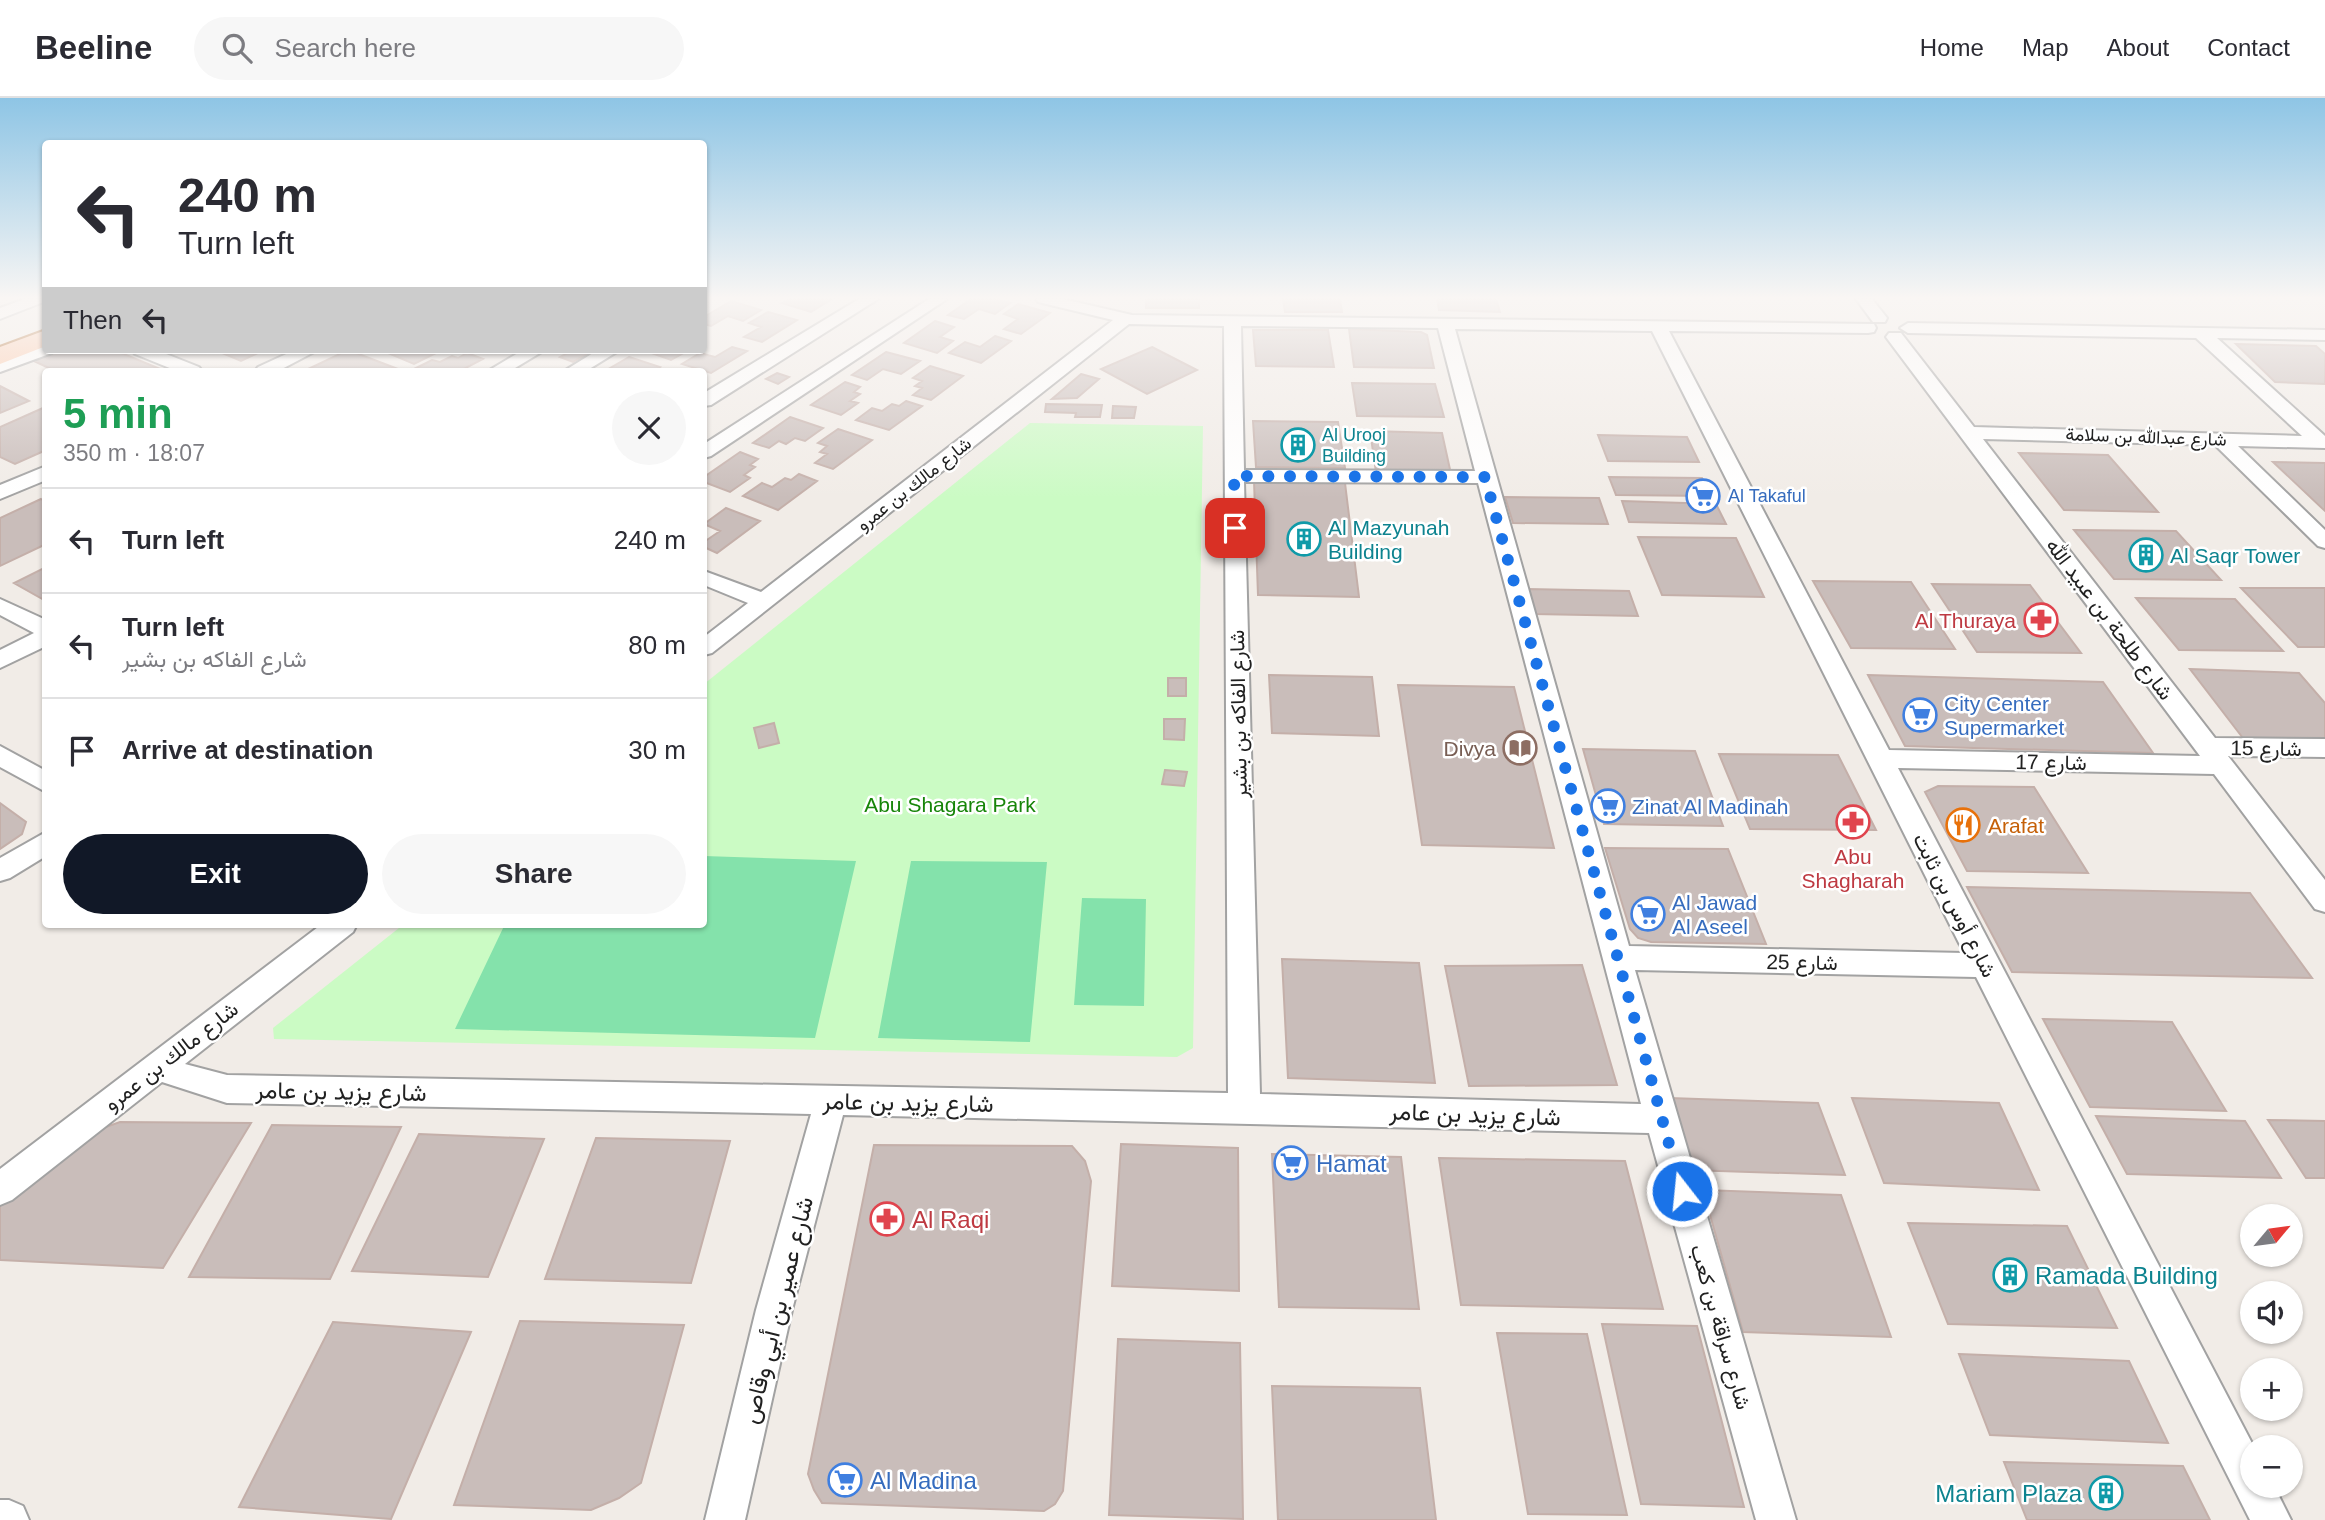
<!DOCTYPE html>
<meta charset="utf-8">
<style>
body{margin:0;font-family:Arial,Vazirmatn,sans-serif;background:#f7f7f7;color:#2b2b33;height:100vh;display:flex;flex-direction:column;font-size:26px;white-space:nowrap}
*{box-sizing:border-box;margin:0}
p{font-size:23px;color:#7c7c81}
.icon{flex:none;width:38px;height:38px;fill:none;stroke:currentColor;stroke-width:2;stroke-linecap:round;stroke-linejoin:round}
.map{position:relative;flex:1;overflow:hidden}
.panel{position:absolute;left:42px;top:270px;width:665px;height:560px;display:flex;flex-direction:column;background:#fff;border-radius:7px;box-shadow:0 2px 5px #0004}
.panel>*{flex:none}
.guide{position:absolute;left:42px;top:42px;width:665px;height:214px;border-radius:7px;box-shadow:0 2px 5px #0004;background:#fff;color:#2b2b33;overflow:hidden}
.needle{width:46px;rotate:61deg}
.buttons{position:absolute;left:2240px;top:1106px;display:grid;gap:14px}
.buttons a{display:grid;place-items:center;width:63px;height:63px;border-radius:50%;background:#fff;box-shadow:0 2px 5px #0004;font-size:35px}
.pin{position:absolute;display:grid;place-items:center;width:60px;height:60px;color:#fff;margin:-30px;border-radius:14px;box-shadow:0 4px 10px #0006}
.me{position:absolute;width:77px;margin:-38px;rotate:344deg;stroke-linejoin:round;filter:drop-shadow(0 0 5px #0008)}
.turn{display:flex;align-items:center;gap:24px;height:147px;padding:0 21px;font-size:32px}
.turn .icon{width:91px;height:91px;stroke-width:2.5}
.turn b{display:block;font-size:49px;line-height:60px}
.then{display:flex;align-items:center;height:66px;padding:0 21px;background:#0003;gap:14px;font-size:26px}
.round{display:grid;place-items:center;flex:none;width:74px;height:74px;border-radius:37px;background:#f7f7f7}
.summary{display:flex;align-items:center;justify-content:space-between;height:119px;padding:0 21px}
h1{font-size:42px;font-weight:800;line-height:52px;color:#1e9e55}
.action{display:flex;gap:14px;margin-top:auto;padding:14px 21px}
.action a{flex:1;height:80px;border-radius:42px;background:#111827;color:#fff;font-size:28px;font-weight:800;line-height:80px;text-align:center}
.action a+a{background:#f7f7f7;color:#2b2b33}
ul{padding:0;list-style:none}
li{display:flex;align-items:center;gap:21px;height:105px;padding:0 21px;border-top:2px solid #e1e1e2}
li div{flex:1}
li b{display:block;font-size:26px}
li em{font-style:normal}
header{display:flex;align-items:center;gap:42px;box-sizing:border-box;height:98px;padding:0 35px;background:#fff;border-bottom:2px solid #e1e1e2}
header strong{font-size:33px}
nav{display:flex;gap:38px;margin-inline-start:auto;font-size:24px}
.search{width:490px;height:63px;background:#f7f7f7;display:flex;align-items:center;gap:18px;box-sizing:border-box;padding:0 24px;border-radius:38px;color:#7c7c81;font-size:26px}
.map>svg:first-child{display:block}
</style>
<header>
<strong>Beeline</strong>
<div class="search"><svg class="icon" aria-label="search" viewBox="0 0 24 24"><circle cx="10" cy="10" r="6"/><path d="M15 15l6 6"/></svg>Search here</div>
<nav><a>Home</a><a>Map</a><a>About</a><a>Contact</a></nav>
</header>
<div class="map">
<svg width="2325" height="1422" viewBox="0 0 2325 1422">
<rect width="100%" height="100%" fill="#f1ece7"/>
<path fill="#cbfbc4" d="M1030,325L1203,328L1193,950L1177,959L274,941L273,930L404,826H704V586Z"/>
<path fill="#84e2ab" d="M704,758L856,763L815,940L455,931L505,826H704Z
M911,763L1047,764L1030,944L878,940Z
M1082,800L1146,801L1144,908L1074,907Z"/>
<path fill="#c9bdba" stroke="#c4afa9" stroke-width="2" d="M790,201H832L811,214L782,205Z
M971,201H993L1010,205L995,216L979,211L964,221L948,217Z
M1146,201H1199V210H1146Z
M1283,201H1340L1342,214H1285Z
M1437,201H1496L1500,214L1439,212Z
M731,203L761,212L743,223L728,218L711,228L704,226V219Z
M1018,206L1050,215L1021,236L1004,231L1018,221L1004,216Z
M768,214L797,222L762,244L744,239L761,229L749,225Z
M935,223L954,229L940,239L953,243L937,255L904,245Z
M1349,231L1421,234L1427,237L1434,270L1354,269Z
M1253,232H1328L1334,269L1256,268Z
M995,238L1011,243L981,265L949,255L965,244L980,249Z
M2236,246L2316,248L2325,256V286L2275,284Z
M732,249L747,253L711,275L682,266L700,255L715,259Z
M1152,249L1197,272L1147,296L1101,271Z
M60,252H114L165,273H55L34,263Z
M215,252H264L241,263Z
M348,252L398,271L304,273Z
M381,252H442L414,266Z
M573,252H595L573,264L560,259Z
M643,252H689L671,262Z
M886,254L920,263L901,276L883,271L867,282L852,277Z
M467,255L483,261L460,273H410L432,262L440,264L452,258L458,260Z
M629,259L660,269L654,273H605Z
M930,268L963,278L931,302L913,297L922,290L915,288L922,283L913,280Z
M777,275L789,279L778,286L766,281Z
M1081,276L1099,281L1077,300L1052,301Z
M845,284L860,289L854,294L860,296L850,303L858,305L841,317L811,307Z
M1352,285L1435,286L1444,319L1357,318Z
M0,288L29,303L0,315Z
M906,303L922,308L889,332L856,322L872,310L882,313L892,306L899,308Z
M1046,306L1102,307L1100,319H1075L1076,315L1045,314Z
M1113,308L1136,309L1134,320H1112Z
M43,310L46,312V352L15,366L0,359V329Z
M790,319L823,330L805,343L795,340L786,346L779,343L769,350L753,345Z
M1253,323L1338,324L1345,370L1256,369Z
M838,331L872,342L833,371L815,365L827,356L820,354L827,348L818,345Z
M1370,333L1442,335L1451,376L1376,374Z
M1598,337L1687,339L1699,364L1608,363Z
M740,354L758,361L750,367L755,369L744,377L750,380L730,394L704,384V379Z
M2019,355L2108,357L2158,414L2064,412Z
M2273,364L2325,365V413Z
M799,376L817,383L778,412L743,398L762,385L772,389L785,380L791,382Z
M1609,379L1702,380L1711,398L1616,397Z
M1254,383L1345,385L1359,499L1258,497Z
M1505,399L1599,400L1608,426L1513,425Z
M41,401L46,404V446L0,468V420Z
M1622,403L1716,406L1726,426L1629,424Z
M726,410L760,423L717,455L704,449V444L720,433L704,426Z
M2074,432L2176,433L2221,482L2114,481Z
M1638,439L1736,440L1764,499L1662,497Z
M46,469V503L14,485Z
M1813,483L1911,484L1955,551L1851,550Z
M1932,486L2030,487L2081,555L1977,554Z
M2241,490H2325V549H2298Z
M1527,491L1629,493L1638,518L1534,516Z
M2136,500L2235,501L2283,553L2179,552Z
M2190,571L2299,575L2325,605V647L2246,644Z
M1269,577L1372,579L1379,638L1272,635Z
M1868,577L2103,584L2153,655L1905,648Z
M1168,580H1186V598H1168Z
M1398,587L1514,589L1554,750L1422,747Z
M1164,621H1185L1184,642L1164,641Z
M774,625L779,645L759,650L754,630Z
M1583,651L1695,653L1723,728L1604,726Z
M1719,656L1838,657L1876,732L1750,731Z
M1165,672L1187,674L1184,688L1162,686Z
M1938,688L2034,689L2088,775L1967,773L1925,694Z
M0,705L26,724L22,736L0,751Z
M1605,750L1728,751L1766,846L1651,844L1638,840L1630,831Z
M1967,789L2250,795L2312,880L2012,874Z
M1282,861L1419,865L1435,985L1288,980Z
M1582,867L1617,987L1469,988L1445,868Z
M2043,921L2172,924L2226,1013L2090,1009Z
M1669,1000L1818,1005L1845,1077L1689,1072Z
M1852,1000L1999,1005L2039,1092L1884,1085Z
M2096,1018L2245,1023L2281,1080L2127,1076Z
M2268,1022L2325,1023V1080H2306Z
M120,1024L251,1025L163,1170L0,1162V1106L89,1035Z
M272,1027L401,1029L330,1181L189,1179Z
M419,1036L544,1041L488,1179L352,1173Z
M596,1040L730,1043L691,1185L545,1181Z
M1121,1046L1238,1050L1239,1193L1112,1188Z
M874,1047L1072,1048L1085,1063L1091,1083L1063,1393L1055,1406L1044,1413L822,1405L814,1392L808,1376Z
M1272,1056L1401,1059L1419,1211L1279,1209Z
M1439,1060L1625,1063L1663,1211L1461,1207Z
M1703,1092L1841,1097L1891,1239L1743,1234Z
M1908,1125L2067,1128L2117,1230L1948,1226Z
M520,1223L684,1227L641,1385L619,1400L591,1412L454,1407Z
M333,1224L471,1234L391,1421L239,1409Z
M1602,1226L1697,1228L1744,1409L1641,1406Z
M1497,1235L1587,1236L1627,1417L1528,1416Z
M1118,1241L1240,1245L1243,1421L1109,1417Z
M1959,1256L2129,1263L2168,1345L1990,1337Z
M1272,1288L1420,1290L1436,1422H1278Z
M2004,1364L2183,1368L2210,1422H2027Z"/>
<g fill="none" stroke-linecap="round" stroke-linejoin="round">
<defs>
<path id="minor" d="M25,201H46V203L0,221V210Z
M859,201H878L711,307L704,308V295Z
M929,201H947L711,358L704,360V346Z
M1036,201H1063L1132,217L1874,226L1876,230L1874,234L1868,235L1669,233L1889,652L2200,658L1889,243L1886,239L1889,235H1901L1974,329L2302,338L2196,240L1908,235L1900,230L1908,225L2325,232V242L2217,240L2325,338V350L2238,348L2325,432V450L2318,448L2215,347L1983,341L2215,640L2325,641V659L2228,658L2325,782V814L2315,811L2214,676L1898,670L2254,1349L2252,1388H2274L2291,1422H2250L1976,879L1635,872L1796,1422H1756L1649,1035L843,1017L792,1212L745,1422H705L756,1212L811,1016L227,1005L162,984L12,1102L0,1107V1071L322,826H357L353,834L185,966L227,977L1228,995L1224,228L1129,226L712,555L704,557V539L748,505L704,487V473L761,494L1113,222L1038,204ZM1241,228L1438,230L1475,373L1244,372ZM1455,231L1652,233L1964,855L1629,848ZM1244,384L1478,385L1641,1006L1260,996Z
M1856,201H1872L1887,220L1885,224H1873Z
M46,246V252H54L52,255L0,274V263Z
M132,252H156L199,269L202,273H177L135,256Z
M295,252H318L278,273H255L258,269Z
M523,252H545L510,273H488Z
M598,252H620L586,273H564Z
M46,368V382L0,401V387Z
M0,501L46,522V548L0,570V552L34,535L0,517Z
M0,648L46,673V694L0,669Z
M46,734V758L10,780L0,783V760Z
M0,1402H9L23,1408L29,1422H0Z"/>
<path id="primary" d="M46,232V248L0,266V249Z"/>
</defs>
<use href="#minor" stroke="#a2a2a2" stroke-width="4"/>
<use href="#primary" stroke="#9d4a00" stroke-width="4"/>
<use href="#minor" fill="#fff" fill-rule="evenodd"/>
<use href="#primary" fill="#fec29f" fill-rule="evenodd"/>
</g>
<linearGradient id="sky" x2="0" y2="1"><stop stop-color="#8ec5e5"/><stop offset="0.5" stop-color="#f9f6f4"/><stop offset="1" stop-color="#f9f6f4" stop-opacity="0"/></linearGradient>
<rect width="2325" height="400" fill="url(#sky)"/>
<g fill="none" stroke-linecap="round" stroke-linejoin="round">
<path stroke="#1a73e8" stroke-width="12" stroke-dasharray="0 21.6" d="M1235,430L1234,378L1485,379L1682,1093"/>
</g>
<defs>
<symbol id="building-ring" viewBox="-11 -11 22 22"><circle r="9.5" fill="#fff" stroke="#0f9aa8" stroke-width="1.5"/><path d="M-4-6H4V6H1V3H-1V6H-4ZM-2.5-4.3h1.7v1.8h-1.7ZM.8-4.3h1.7v1.8H.8ZM-2.5-1h1.7V.8h-1.7ZM.8-1h1.7V.8H.8Z" fill="#0f9aa8"/></symbol>
<symbol id="supermarket-ring" viewBox="-11 -11 22 22"><circle r="9.5" fill="#fff" stroke="#3f7fe0" stroke-width="1.5"/><path d="M-6-5.5h2.5l.6 2H6L4.5 2H-2.5L-4.4-4H-6ZM-1.5 3.2a1.3 1.3 0 1 0 .1 0ZM3 3.2a1.3 1.3 0 1 0 .1 0Z" fill="#3f7fe0"/></symbol>
<symbol id="pharmacy-ring" viewBox="-11 -11 22 22"><circle r="9.5" fill="#fff" stroke="#e0444e" stroke-width="1.5"/><path d="M-2-6h4v4h4v4h-4v4h-4v-4h-4v-4h4Z" fill="#e0444e"/></symbol>
<symbol id="library-ring" viewBox="-11 -11 22 22"><circle r="9.5" fill="#fff" stroke="#8d6e63" stroke-width="1.5"/><path d="M-6-4Q-3-5.5-.7-3.5V5Q-3 3-6 4ZM6-4Q3-5.5 .7-3.5V5Q3 3 6 4Z" fill="#8d6e63"/></symbol>
<symbol id="restaurant-ring" viewBox="-11 -11 22 22"><circle r="9.5" fill="#fff" stroke="#e8710a" stroke-width="1.5"/><path d="M-5-6h1v4h1v-4h1v4h1v-4h1v5L-1.5 .5V6h-2V.5L-5-1ZM5-6V6H3V1.5H1.5Q1.5-4 5-6Z" fill="#e8710a"/></symbol>
</defs>
<g fill-rule="evenodd">
<use href="#building-ring" x="1279" y="328" width="38" height="38"/>
<use href="#supermarket-ring" x="1684" y="379" width="38" height="38"/>
<use href="#building-ring" x="1285" y="422" width="38" height="38"/>
<use href="#building-ring" x="2127" y="438" width="38" height="38"/>
<use href="#pharmacy-ring" x="2022" y="503" width="38" height="38"/>
<use href="#supermarket-ring" x="1901" y="598" width="38" height="38"/>
<use href="#library-ring" x="1501" y="631" width="38" height="38"/>
<use href="#supermarket-ring" x="1589" y="689" width="38" height="38"/>
<use href="#pharmacy-ring" x="1834" y="705" width="38" height="38"/>
<use href="#restaurant-ring" x="1944" y="708" width="38" height="38"/>
<use href="#supermarket-ring" x="1629" y="797" width="38" height="38"/>
<use href="#supermarket-ring" x="1272" y="1046" width="38" height="38"/>
<use href="#pharmacy-ring" x="868" y="1102" width="38" height="38"/>
<use href="#building-ring" x="1991" y="1158" width="38" height="38"/>
<use href="#supermarket-ring" x="826" y="1363" width="38" height="38"/>
<use href="#building-ring" x="2087" y="1376" width="38" height="38"/>
</g>
<g text-anchor="middle" dominant-baseline="central" stroke-width="5" stroke-linejoin="round" paint-order="stroke">
<g font-size="18" fill="#0d838f" stroke="#fff" text-anchor="start">
<text x="1322" y="337">Al Urooj<tspan x="1322" dy="21">Building</tspan></text>
</g>
<g font-size="18" fill="#212121" stroke="#fff">
<text transform="translate(2146 339) rotate(2)">شارع عبدالله بن سلامة</text>
<text transform="translate(914 386) rotate(-38)">شارع مالك بن عمرو</text>
</g>
<g font-size="18" fill="#366cbe" stroke="#fff" text-anchor="start">
<text x="1728" y="398">Al Takaful</text>
</g>
<g font-size="21" fill="#0d838f" stroke="#fff" text-anchor="start">
<text x="1328" y="429">Al Mazyunah<tspan x="1328" dy="24">Building</tspan></text>
<text x="2170" y="457">Al Saqr Tower</text>
</g>
<g font-size="21" fill="#212121" stroke="#fff">
<text transform="translate(2110 521) rotate(53)">شارع طلحة بن عبيد الله</text>
<text transform="translate(1238 616) rotate(-91)">شارع الفاكه بن بشير</text>
<text transform="translate(2266 650) rotate(1)">شارع 15</text>
<text transform="translate(2051 664) rotate(1)">شارع 17</text>
<text transform="translate(1955 807) rotate(63)">شارع أوس بن ثابت</text>
<text transform="translate(1802 864) rotate(1)">شارع 25</text>
<text transform="translate(171 958) rotate(-38)">شارع مالك بن عمرو</text>
<text transform="translate(1721 1229) rotate(74)">شارع سراقة بن كعب</text>
</g>
<g font-size="21" fill="#be3a42" stroke="#fff" text-anchor="end">
<text x="2016" y="522">Al Thuraya</text>
<text x="1853" y="758" text-anchor="middle">Abu<tspan x="1853" dy="24">Shagharah</tspan></text>
</g>
<g font-size="21" fill="#366cbe" stroke="#fff" text-anchor="start">
<text x="1944" y="605">City Center<tspan x="1944" dy="24">Supermarket</tspan></text>
<text x="1632" y="708">Zinat Al Madinah</text>
<text x="1672" y="804">Al Jawad<tspan x="1672" dy="24">Al Aseel</tspan></text>
</g>
<g font-size="21" fill="#785e54" stroke="#fff" text-anchor="end">
<text x="1496" y="650">Divya</text>
</g>
<g font-size="21" fill="#178509" stroke="#fff">
<text x="950" y="706">Abu Shagara Park</text>
</g>
<g font-size="21" fill="#c56008" stroke="#fff" text-anchor="start">
<text x="1988" y="727">Arafat</text>
</g>
<g font-size="24" fill="#212121" stroke="#fff">
<text transform="translate(341 993) rotate(1)">شارع يزيد بن عامر</text>
<text transform="translate(908 1004) rotate(1)">شارع يزيد بن عامر</text>
<text transform="translate(1475 1016) rotate(2)">شارع يزيد بن عامر</text>
<text transform="translate(777 1212) rotate(-76)">شارع عمير بن أبي وقاص</text>
</g>
<g font-size="24" fill="#366cbe" stroke="#fff" text-anchor="start">
<text x="1316" y="1065">Hamat</text>
<text x="870" y="1382">Al Madina</text>
</g>
<g font-size="24" fill="#be3a42" stroke="#fff" text-anchor="start">
<text x="912" y="1121">Al Raqi</text>
</g>
<g font-size="24" fill="#0d838f" stroke="#fff" text-anchor="start">
<text x="2035" y="1177">Ramada Building</text>
<text x="2082" y="1395" text-anchor="end">Mariam Plaza</text>
</g>
</g>
</svg>
<div class="buttons">
<a><svg class="needle" viewBox="-14 -14 28 28"><path d="M0-13l5 13h-10z" fill="#e53935"/><path d="M0 13l5-13h-10z" fill="#7c7c81"/></svg></a>
<a><svg class="icon" aria-label="sound" viewBox="0 0 24 24"><path d="M4 9h4l5-4v14l-5-4H4zM17 9q2 3 0 6"/></svg></a>
<a>+</a>
<a>−</a>
</div>
<div class="pin" style="left:1235px;top:430px;background:#d93025"><svg class="icon" aria-label="arrive" viewBox="0 0 24 24"><path d="M6 21V4h12l-3 4 3 4H6"/></svg></div>
<svg class="me" style="left:1682px;top:1093px" viewBox="-20 -20 40 40"><circle r="17" fill="#1a73e8" stroke="#fff" stroke-width="3"/><path d="M0-11L8 9 0 5-8 9z" fill="#fff"/></svg>
<div class="guide">
<div class="turn"><svg class="icon" aria-label="left" viewBox="0 0 24 24"><path d="M17 20v-9H6M10 6l-5 5 5 5"/></svg><div><b>240 m</b>Turn left</div></div>
<div class="then">Then<svg class="icon" aria-label="left" viewBox="0 0 24 24"><path d="M17 20v-9H6M10 6l-5 5 5 5"/></svg></div>
</div>
<section class="panel">
<div class="summary"><div><h1>5 min</h1><p>350 m · 18:07</p></div><a class="round"><svg class="icon" aria-label="close" viewBox="0 0 24 24"><path d="M6 6l12 12M18 6L6 18"/></svg></a></div>
<ul>
<li><svg class="icon" aria-label="left" viewBox="0 0 24 24"><path d="M17 20v-9H6M10 6l-5 5 5 5"/></svg><div><b>Turn left</b></div><em>240 m</em></li>
<li><svg class="icon" aria-label="left" viewBox="0 0 24 24"><path d="M17 20v-9H6M10 6l-5 5 5 5"/></svg><div><b>Turn left</b><p>شارع الفاكه بن بشير</p></div><em>80 m</em></li>
<li><svg class="icon" aria-label="arrive" viewBox="0 0 24 24"><path d="M6 21V4h12l-3 4 3 4H6"/></svg><div><b>Arrive at destination</b></div><em>30 m</em></li>
</ul>
<div class="action"><a>Exit</a><a>Share</a></div>
</section>
</div>
